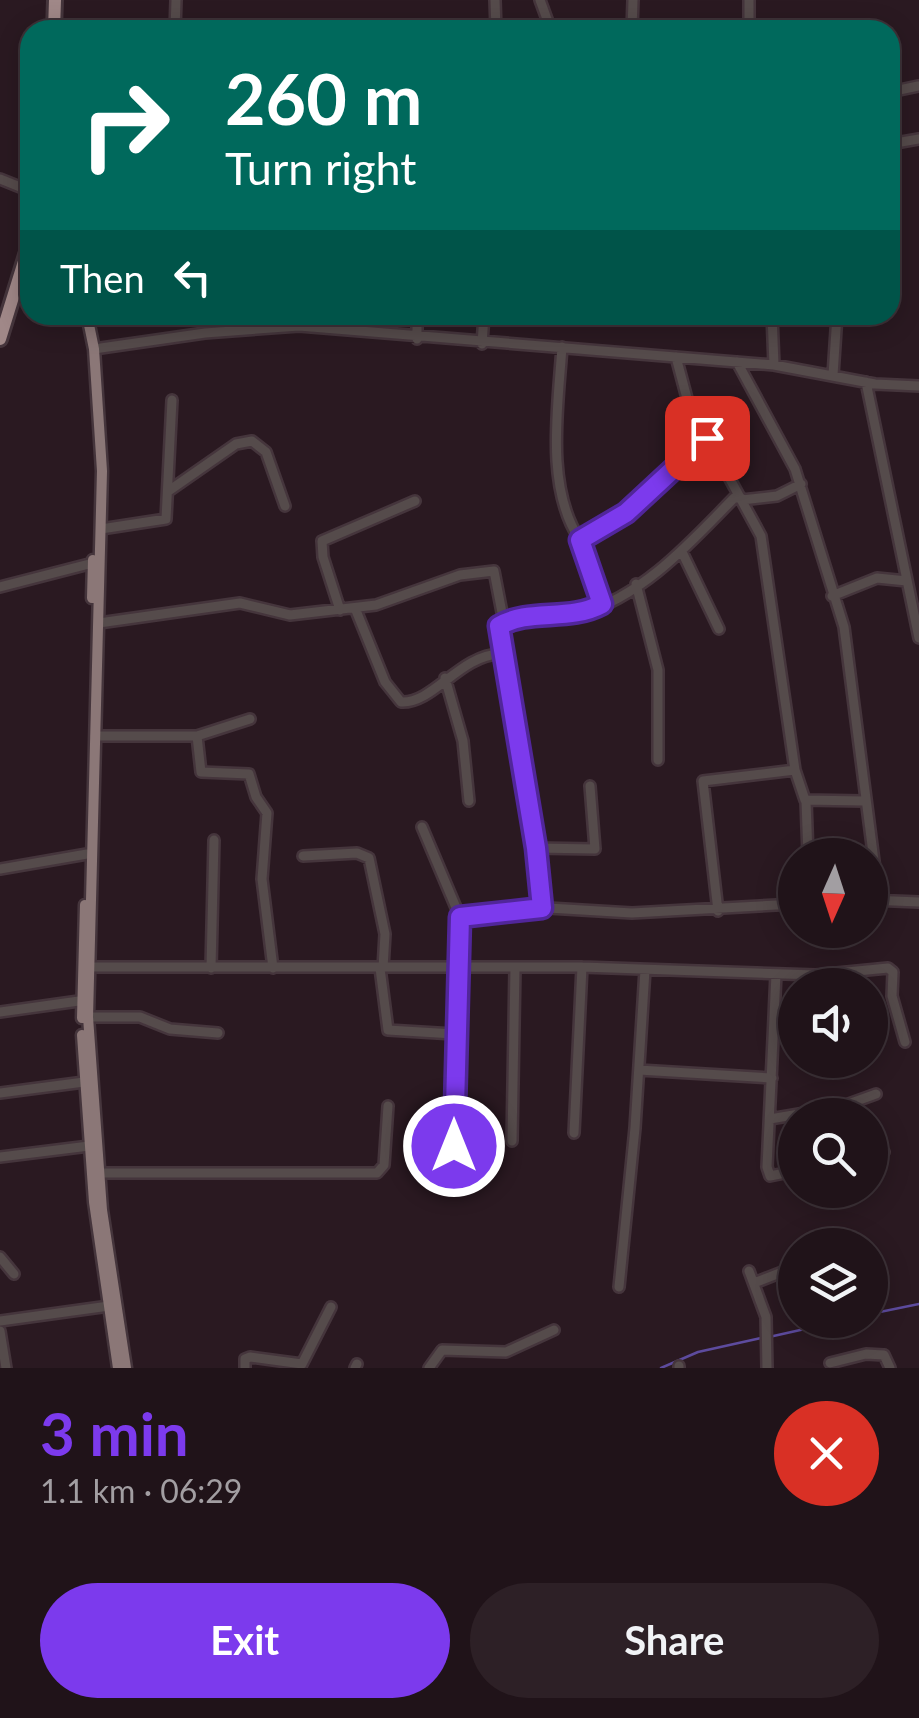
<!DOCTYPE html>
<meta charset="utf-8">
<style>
body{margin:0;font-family:Lato,sans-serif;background:#2d2026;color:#f1f3f6;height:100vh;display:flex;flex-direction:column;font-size:38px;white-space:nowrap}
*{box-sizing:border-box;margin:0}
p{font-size:32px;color:#a29ea2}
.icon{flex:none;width:55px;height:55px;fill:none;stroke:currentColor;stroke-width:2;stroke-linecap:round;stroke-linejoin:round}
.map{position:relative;height:1368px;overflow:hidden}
.sheet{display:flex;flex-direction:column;background:#201319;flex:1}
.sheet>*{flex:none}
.top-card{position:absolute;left:20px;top:20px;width:880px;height:305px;border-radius:30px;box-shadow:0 5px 25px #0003,0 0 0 2px #3d3238;background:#00695c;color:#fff;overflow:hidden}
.needle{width:65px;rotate:183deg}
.tools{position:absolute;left:778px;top:838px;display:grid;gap:20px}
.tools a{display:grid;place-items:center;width:110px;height:110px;border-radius:50%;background:#201319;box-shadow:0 5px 25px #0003,0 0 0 2px #3d3238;font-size:50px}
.pin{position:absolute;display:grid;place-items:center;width:85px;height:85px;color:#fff;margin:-42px;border-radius:20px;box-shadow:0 5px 15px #0006}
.me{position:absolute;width:110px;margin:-55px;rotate:0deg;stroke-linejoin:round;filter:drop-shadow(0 0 8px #0008)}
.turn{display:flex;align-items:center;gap:35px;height:210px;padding:0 40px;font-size:45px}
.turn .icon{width:130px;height:130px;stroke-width:2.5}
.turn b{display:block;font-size:70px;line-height:85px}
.then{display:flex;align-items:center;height:95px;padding:0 40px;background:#0003;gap:20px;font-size:38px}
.round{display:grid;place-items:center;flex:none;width:105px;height:105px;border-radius:52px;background:#2d2026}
.headline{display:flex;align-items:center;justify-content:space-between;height:170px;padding:0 40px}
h1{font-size:60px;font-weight:700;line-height:75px;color:#7c3aed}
.button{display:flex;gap:20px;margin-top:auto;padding:20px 40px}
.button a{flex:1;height:115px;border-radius:60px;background:#7c3aed;color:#fff;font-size:40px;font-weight:700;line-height:115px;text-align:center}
.button a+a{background:#2d2026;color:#f1f3f6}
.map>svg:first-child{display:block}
</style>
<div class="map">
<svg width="919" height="1368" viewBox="0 0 919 1368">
<rect width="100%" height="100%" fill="#2a1921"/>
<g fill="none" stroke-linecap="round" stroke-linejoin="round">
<path stroke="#5d4b9e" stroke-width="2.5" d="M870,1314L919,1304
M769,1337L845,1320
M661,1368L698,1352L761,1338"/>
<defs>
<path id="minor" d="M495,0L496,30
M540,0L551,30
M749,0V30
M749,27L766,30
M175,30L176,0
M632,30L633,0
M890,44L892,43
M890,92L918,86
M890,144L919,139
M0,179L30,191
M772,315L774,365
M417,339V315
M482,344L484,315
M562,347C558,407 545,488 580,540L626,513L707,438
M94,349L205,333L299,326L774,365L875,384L919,386
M676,357L688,402L761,536L795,770
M737,362L795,469L844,627L879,900
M833,375L837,315
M866,382L919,638
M170,490L236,444L252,441L266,452L285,506
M742,500L777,496L801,484
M101,529L166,519L172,400
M580,540L602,604
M683,554L719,629
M636,584L658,670V760
M0,587L93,563
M832,596L877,578L907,581
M355,608L385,682L401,702C433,704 460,655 500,654
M340,610L323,557L322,541L415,501
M99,623L240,603L290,615L376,605L460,575L494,571L504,623C491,637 505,657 508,674C521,750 539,830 542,908
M504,623C529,618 556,621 581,614C644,595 690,543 734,498H741
M445,678L463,741L469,801
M95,736H197L250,719
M197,736L201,772L249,774L256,797L267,813L262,879L273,968
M806,801L808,855
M422,827L460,917
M536,848L595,849L590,786
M303,856L357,853L369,858L385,934L383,968
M0,869L87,854
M870,900L919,902
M718,911L703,781L795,770L805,800L863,801
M90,967H582L816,975L888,968L893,972L892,996L905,1042
M211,968L214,840
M380,968L388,1030L454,1034
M776,974L767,1167L770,1176L795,1171
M0,1012L86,1000
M88,1017H140L170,1029L218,1033
M639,1070L772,1078
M0,1093L84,1082
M770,1119L840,1107L876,1094
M574,1133L582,967
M512,1141L515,968
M454,1145L460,917L532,907L632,913L795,904
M870,1155L884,1152
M0,1157L89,1146
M96,1173H377L384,1165L388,1106
M0,1257L14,1274
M749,1271L766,1317L767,1368
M754,1283L795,1267
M619,1287L635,1128L645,970
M0,1321L109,1306
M0,1331L6,1368
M830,1363L866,1354L884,1355L890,1368
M679,1366V1368
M245,1368V1359L250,1357L302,1364L331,1307
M355,1368L357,1364
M429,1368L442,1350L506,1352L554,1330"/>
<path id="major" d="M87,315L94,349L102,471L88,1017L102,1210L126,1368
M92,598L93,560
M82,1018L85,905
M82,1035L94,1202L118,1368"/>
<path id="highway" d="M54,30L55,0
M0,339L30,242"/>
</defs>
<use href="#minor" stroke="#45353c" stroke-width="14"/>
<use href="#major" stroke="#45353c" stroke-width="15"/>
<use href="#highway" stroke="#45353c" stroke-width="18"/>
<use href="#minor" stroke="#554b4b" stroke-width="9"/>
<use href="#major" stroke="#8b7777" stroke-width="10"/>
<use href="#highway" stroke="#a08888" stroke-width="12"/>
</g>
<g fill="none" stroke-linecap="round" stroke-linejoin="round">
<defs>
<path id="route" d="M454,1146L460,917L542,908L536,848L499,626C529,608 569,622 602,604L580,540L626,513L707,438"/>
</defs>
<use href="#route" stroke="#51269a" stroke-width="25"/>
<use href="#route" stroke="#7c3aed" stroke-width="18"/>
</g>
</svg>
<div class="tools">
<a><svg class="needle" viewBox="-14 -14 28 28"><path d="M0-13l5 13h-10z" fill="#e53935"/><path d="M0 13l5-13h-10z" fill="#a29ea2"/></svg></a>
<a><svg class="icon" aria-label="sound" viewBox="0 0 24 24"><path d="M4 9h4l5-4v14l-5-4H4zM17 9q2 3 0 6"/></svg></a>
<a><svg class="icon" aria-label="search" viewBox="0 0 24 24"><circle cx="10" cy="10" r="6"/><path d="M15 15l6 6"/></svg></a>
<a><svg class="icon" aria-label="layers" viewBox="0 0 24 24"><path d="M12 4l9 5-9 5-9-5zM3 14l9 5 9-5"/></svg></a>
</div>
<div class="pin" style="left:707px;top:438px;background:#d93025"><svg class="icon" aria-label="arrive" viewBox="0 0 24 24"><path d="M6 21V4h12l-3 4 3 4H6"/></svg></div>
<svg class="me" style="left:454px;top:1146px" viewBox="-20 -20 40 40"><circle r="17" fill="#7c3aed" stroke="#fff" stroke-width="3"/><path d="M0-11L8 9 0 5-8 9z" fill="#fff"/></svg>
<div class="top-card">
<div class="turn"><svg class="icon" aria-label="right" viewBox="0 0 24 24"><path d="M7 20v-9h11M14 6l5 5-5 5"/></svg><div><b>260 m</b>Turn right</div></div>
<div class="then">Then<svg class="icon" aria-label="left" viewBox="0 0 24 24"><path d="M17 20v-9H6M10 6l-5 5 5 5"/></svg></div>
</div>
</div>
<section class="sheet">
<div class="headline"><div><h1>3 min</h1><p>1.1 km · 06:29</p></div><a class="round" style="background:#d93025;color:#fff"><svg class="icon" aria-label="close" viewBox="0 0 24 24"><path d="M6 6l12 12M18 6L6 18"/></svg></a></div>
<div class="button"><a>Exit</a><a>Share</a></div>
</section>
